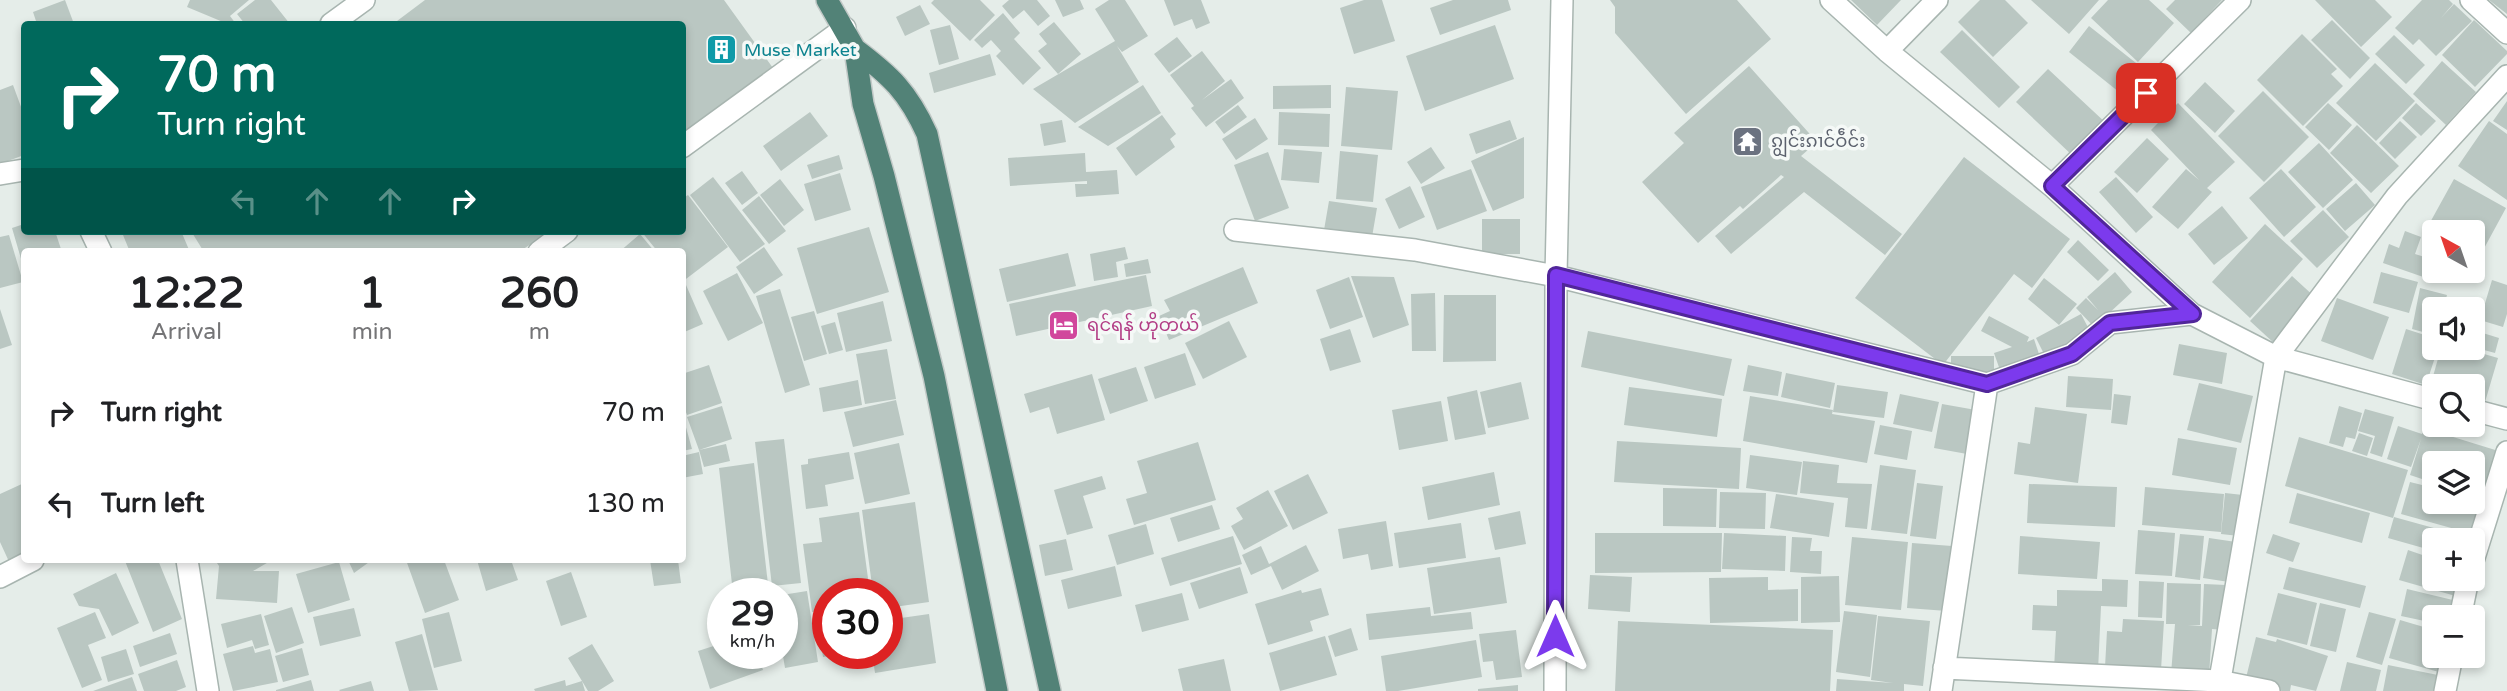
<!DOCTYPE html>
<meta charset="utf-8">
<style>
body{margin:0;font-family:"Varela Round","Noto Sans Myanmar",sans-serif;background:#f6f6f6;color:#202124;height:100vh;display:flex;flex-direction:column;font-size:26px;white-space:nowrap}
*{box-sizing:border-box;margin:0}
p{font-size:23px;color:#757577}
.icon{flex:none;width:38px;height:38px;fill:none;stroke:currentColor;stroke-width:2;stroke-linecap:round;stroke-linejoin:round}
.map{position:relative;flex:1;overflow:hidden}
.sheet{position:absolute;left:21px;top:248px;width:665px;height:315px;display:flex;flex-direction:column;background:#fff;border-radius:7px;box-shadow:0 4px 10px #0003}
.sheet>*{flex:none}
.top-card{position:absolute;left:21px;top:21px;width:665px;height:214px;border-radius:7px;box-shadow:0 4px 10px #0003;background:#00695c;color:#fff;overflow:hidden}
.needle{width:46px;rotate:320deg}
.tools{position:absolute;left:2422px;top:220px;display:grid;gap:14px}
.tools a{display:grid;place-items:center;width:63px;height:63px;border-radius:7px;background:#fff;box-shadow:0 4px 10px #0003;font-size:35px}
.speed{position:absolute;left:707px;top:578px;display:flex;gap:14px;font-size:35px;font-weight:700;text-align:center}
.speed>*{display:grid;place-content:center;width:91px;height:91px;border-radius:50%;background:#fff;box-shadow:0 4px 10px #0003;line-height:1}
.speed small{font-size:18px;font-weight:400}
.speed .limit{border:10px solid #d22;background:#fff;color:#111}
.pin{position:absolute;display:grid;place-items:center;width:60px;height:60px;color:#fff;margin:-30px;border-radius:14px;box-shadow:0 4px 10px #0006}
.me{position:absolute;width:77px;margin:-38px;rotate:0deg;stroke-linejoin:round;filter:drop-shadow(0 0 5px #0008)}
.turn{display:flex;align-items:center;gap:24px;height:147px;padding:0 21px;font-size:32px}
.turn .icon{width:91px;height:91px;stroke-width:2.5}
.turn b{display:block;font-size:49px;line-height:60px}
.lanes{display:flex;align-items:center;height:66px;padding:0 21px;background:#0003;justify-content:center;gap:35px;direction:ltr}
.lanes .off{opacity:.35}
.eta{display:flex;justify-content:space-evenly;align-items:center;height:119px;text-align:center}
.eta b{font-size:42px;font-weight:700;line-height:49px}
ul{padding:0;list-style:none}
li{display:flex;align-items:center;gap:21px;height:91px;padding:0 21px}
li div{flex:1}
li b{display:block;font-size:26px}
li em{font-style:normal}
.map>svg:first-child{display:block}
</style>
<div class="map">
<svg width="2507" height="691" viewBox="0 0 2507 691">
<rect width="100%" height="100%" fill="#e5ede9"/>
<path fill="#bac7c2" d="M65,0L74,24H37L33,12Z
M190,0H249L230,16L236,24H220L223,22L187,7Z
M255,0H271L290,24H245L237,14Z
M425,0H724L778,75L682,141V24H393Z
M934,0H980L995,15L970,41L931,3Z
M1009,0H1037L1050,16L1038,26L1024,10L1013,19L1002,6Z
M1055,0H1080L1084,9L1063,17Z
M1109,0H1125L1148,36L1122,52L1117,46L1139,82L1075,123L1033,89L1115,41L1095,9Z
M1164,0H1201L1210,23L1196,29L1192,19L1174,26Z
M1364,0H1382L1395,41L1354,54L1340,8Z
M1453,0H1508L1511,10L1440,35L1430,8Z
M1610,0H1737L1771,39L1686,114L1615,33V7Z
M1851,0H1901L1877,25Z
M1980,0H2005L2028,23L1993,57L1958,22Z
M2031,0H2099L2069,34Z
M2108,0H2149L2174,23L2138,62L2091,18Z
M2175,0H2222L2191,33L2166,9Z
M2315,0H2375L2392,17L2361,47Z
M2422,0H2449L2453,4L2441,18L2454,4L2472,21L2436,56L2419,39L2413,45L2395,28Z
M2489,0H2507V14Z
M920,5L930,24L905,36L896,17Z
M1003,13L1020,33L1014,39L1041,68L1023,85L996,56L1001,51L991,40L982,48L974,40Z
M2332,20L2370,58L2350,79L2311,40Z
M2474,20L2507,51V54L2475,87L2442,55Z
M1054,22L1081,54L1058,74L1038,51L1047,44L1039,34Z
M950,25L959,59L939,65L930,30Z
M1495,25L1514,79L1425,111L1406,56Z
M2089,26L2150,74L2129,100L2069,52Z
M1962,30L2020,87L1999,108L1940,52Z
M2302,34L2337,69L2331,74L2343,86L2303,126L2257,80Z
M2394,35L2425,65L2406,84L2375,54Z
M1177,37L1192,56L1169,73L1154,54Z
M1202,51L1225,81L1202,100L1231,79L1244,98L1206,127L1191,108L1194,106L1170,75Z
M990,54L996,75L934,93L929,73Z
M2442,61L2476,92L2446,125L2413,94Z
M2375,63L2415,101L2376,141L2336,103Z
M1749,66L1817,142L1801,156L1902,234L1885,255L1804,192L1731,254L1715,236L1784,177L1781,175L1743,209L1740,206L1698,243L1642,182L1684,143L1674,133Z
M2048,69L2107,124L2074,157L2016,102Z
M2205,82L2235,111L2215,133L2184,104Z
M13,85L24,115V155L0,164V90Z
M1143,85L1161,113L1108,146L1078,127Z
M1331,85V108L1273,109V86Z
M1346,87L1398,91L1392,150L1341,146Z
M2263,91L2309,137L2264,182L2218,136Z
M2507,101V130L2493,121Z
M2178,103L2235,162L2207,188L2212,192L2178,229L2152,207L2186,169L2199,180L2151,130Z
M2328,103L2352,125L2329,150L2305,127Z
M2416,103L2436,121L2421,136L2402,118Z
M1238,105L1247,117L1224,134L1215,122Z
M810,112L828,136L781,171L763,146Z
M1279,112L1330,114L1329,147L1278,145Z
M1162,115L1176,134L1170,139L1175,147L1136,176L1116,148Z
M1255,118L1268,139L1236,160L1222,139Z
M1062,120L1066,142L1044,146L1040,124Z
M1510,120L1517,139L1476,154L1469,134Z
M2400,121L2417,137L2395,159L2379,143Z
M2489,121L2507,134V200L2458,166Z
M2357,125L2399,166L2371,193L2330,153Z
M1524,137V198L1493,211L1471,161Z
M2147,138L2169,159L2137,193L2114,172Z
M2319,143L2353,180L2323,208L2288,172Z
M1431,147L1445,168L1421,184L1407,162Z
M1284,149L1322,152L1319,183L1281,180Z
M1340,151L1378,155L1373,202L1336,199Z
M1268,152L1289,208L1255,221L1234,165Z
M1085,153L1086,172L1117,170L1119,194L1076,197L1075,184H1087V181L1010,186L1008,158Z
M839,155L843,169L812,179L807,165Z
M1964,157L2070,239L2032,288L2014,274L1943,365L1855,298Z
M1471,169L1487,211L1437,230L1421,187Z
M2281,169L2316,207L2284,237L2249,198Z
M742,171L758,193L742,205L725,183Z
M840,173L851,210L815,221L804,184Z
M713,177L765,244L740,262L690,195Z
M2116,177L2153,217L2136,233L2099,192Z
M780,179L804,210L784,226L760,195Z
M2454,179L2506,208L2475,265L2473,233H2434V243L2422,237Z
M2356,183L2375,205L2345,231L2326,209Z
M1410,186L1425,217L1399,229L1385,199Z
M688,195L728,247L682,282V252H658L641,231H682V199Z
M759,196L786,231L769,244L742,210Z
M1329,201L1377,208L1372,237L1324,230Z
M2222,206L2248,238L2214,265L2188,234Z
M2323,210L2349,237L2317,268L2290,241Z
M1482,219H1520V254H1482Z
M24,224V231H55L62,252H24V269L12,228Z
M2265,224L2303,259L2250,318L2212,282Z
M869,227L889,292L817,314L797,248Z
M134,231H181L190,252H130L123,235Z
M191,231H550L519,252H204Z
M2405,231L2421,237L2415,254L2434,260L2429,279L2383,263L2389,244L2399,248Z
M640,234L655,252H619Z
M9,235L23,282L0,288V237Z
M2078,240L2109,270L2098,281L2067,252Z
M764,247L783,275L754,294L736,267Z
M1125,247L1128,259L1116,262L1118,277L1094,281L1090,254Z
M1068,253L1076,286L1007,302L999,269Z
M1148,259L1151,273L1126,277L1124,264Z
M1243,267L1258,303L1169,340L1159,316L1170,311L1164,300Z
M2115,272L2132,292L2094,327L2076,308L2086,298L2098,310L2087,297Z
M2381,272L2418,282L2409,313L2373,303Z
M737,273L763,323L728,341L703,291Z
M1146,275L1152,306L1016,336L1009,304Z
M1351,276L1394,277L1409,325L1373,338Z
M2292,276L2317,299L2275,344L2250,321Z
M1349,277L1363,317L1330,329L1316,290Z
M2044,278L2077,304L2059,325L2028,299Z
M2492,280L2507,285V314L2503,327L2480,320Z
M686,285L703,324L682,333V287Z
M2420,288L2447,295L2443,310H2434V335L2412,329Z
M780,289L810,385L785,393L756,296Z
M1435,293L1436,351H1412L1411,294Z
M1444,295H1496V361L1443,362Z
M2337,298L2389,317L2373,360L2321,341Z
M883,301L892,341L846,352L837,313Z
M0,309L12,345L0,349Z
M814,311L827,354L804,361L791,317Z
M2081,314L2092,335L2046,358L2036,338Z
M1989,316L2029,337L2027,342L2034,339L2041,360L2001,373L1994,353L2012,347L1981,331Z
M1229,321L1247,357L1203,379L1185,343Z
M835,322L843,350L829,354L821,326Z
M1350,329L1361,362L1330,371L1320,339Z
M2406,329L2434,338V348H2438L2426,385L2392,374Z
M2473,330L2499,338L2495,353L2473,347Z
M1588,331L1732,359L1724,396L1581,367Z
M2179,344L2227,353L2222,384L2173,375Z
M2441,348H2463L2498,358L2485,402L2473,399V387H2430Z
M887,349L896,399L865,404L856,354Z
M1185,353L1196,385L1155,399L1144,367Z
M1951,356H1994V374H1951Z
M709,365L722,403L687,415L682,401V374Z
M1748,365L1782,372L1778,396L1743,391Z
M1136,367L1148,401L1110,414L1098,379Z
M1786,373L1835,383L1830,408L1781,397Z
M1092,374L1105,420L1057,434L1049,407L1030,413L1024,394Z
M2068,376L2113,379L2111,410L2066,407Z
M858,380L862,405L823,412L819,388Z
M1521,382L1529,419L1488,428L1480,392Z
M2199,383L2253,396L2241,443L2187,430Z
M1837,385L1888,392L1884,418L1833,412Z
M1629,387L1722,399L1717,437L1624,425Z
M1477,390L1486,434L1455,440L1447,397Z
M1900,394L1939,402L1932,432L1893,424Z
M2114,394L2131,396L2127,425L2111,423Z
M1750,396L1833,410L1832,414L1875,421L1867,463L1743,441Z
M896,400L904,435L853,447L844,412Z
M1441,401L1448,441L1399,450L1392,410Z
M1942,404L1976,410L1967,454L1934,448Z
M722,406L732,439L699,450L687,417Z
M2339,406L2362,413L2355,439L2346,437L2343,447L2329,443Z
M2035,407L2087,414L2078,483L2014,474L2018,442L2030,444Z
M2365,409L2394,417L2382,457L2370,453L2375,436L2358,431Z
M682,413L692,449L682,451Z
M1880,425L1912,431L1907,460L1874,454Z
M2398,426L2422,434L2424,428L2505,453L2491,500L2473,494V464H2434V483L2410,475L2421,439L2411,467L2387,459Z
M2359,433L2373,438L2367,456L2352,451Z
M2299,437L2408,470L2393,518L2285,486Z
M2178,438L2237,448L2230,485L2172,475Z
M784,439L801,583L772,586L755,442Z
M1617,441L1741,448L1739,489L1614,482Z
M1198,442L1216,500L1134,525L1126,499L1147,493L1137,461Z
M899,443L910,494L865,504L854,453Z
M726,444L730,461L704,467L699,450Z
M699,452L703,474L682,478V456Z
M849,452L854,479L825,485L828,506L806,509L801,465L808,464V459Z
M1750,455L1802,462L1797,495L1746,488Z
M1803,461L1839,465L1837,483L1872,484L1867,529L1845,527L1848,498L1800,493Z
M754,463L769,593H733L719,468Z
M1880,465L1916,470L1907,534L1871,530Z
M1494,472L1500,505L1428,520L1422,487Z
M1308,474L1328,513L1293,530L1274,491Z
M1102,476L1106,489L1083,496L1093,528L1067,535L1054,490Z
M2410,482L2434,488V502H2473V499L2489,503L2480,536L2401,514Z
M24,483V560L11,566L0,542V494Z
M1917,483L1943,486L1936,539L1910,536Z
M2029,484L2117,487L2115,527L2027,523Z
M2145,487L2224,494L2221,532L2142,525Z
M1663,488L1717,489L1716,527L1663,526Z
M1268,490L1288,526L1244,550L1231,526L1243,519L1236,508Z
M1720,492L1766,493L1765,529L1719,528Z
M2225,493L2243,495L2239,536L2221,534Z
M2297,493L2370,513L2362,543L2289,523Z
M1776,494L1834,503L1829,537L1770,528Z
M915,502L929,602L887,608V593H873L862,510Z
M1212,505L1220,529L1178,542L1170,518Z
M1520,511L1526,544L1495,550L1488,518Z
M859,512L870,593H828V610L812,612L803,544L822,542L819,518Z
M2394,517L2441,530L2438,541H2434V551L2388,538Z
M1386,521L1393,566L1371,570L1368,554L1343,559L1338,529Z
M1461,523L1466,558L1399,568L1394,533Z
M1146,524L1154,554L1117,565L1108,535Z
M2138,530L2175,533L2172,576L2135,574Z
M1595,533H1722L1721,572L1595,573Z
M1724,533L1786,536L1785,571L1722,569Z
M2180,534L2204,536L2200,580L2175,577Z
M2273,534L2300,543L2293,562L2266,553Z
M1233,536L1242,564L1170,586L1161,558Z
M2020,536L2100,542L2097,579L2018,574Z
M1792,537L1812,538L1810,551H1822L1821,574L1790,572Z
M1852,537L1908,542L1901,610L1845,605Z
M2209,538L2236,542L2229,582L2203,578Z
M1066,539L1073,570L1045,576L1039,545Z
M1912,543L1952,546L1947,611L1907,608Z
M1306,545L1319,571L1282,590L1271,566L1251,575L1242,555L1261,546L1269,564Z
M2408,550L2434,559L2427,588L2399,580Z
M1500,557L1507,603L1434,614L1427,568Z
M129,560H158L182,619L153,632L125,561Z
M215,560H272L253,571H279L277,603L216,599L219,566Z
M348,560H372L354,573Z
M406,560H444L459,600L425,613Z
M477,560H511L518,580L486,591Z
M650,560H678L681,583L654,586Z
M339,562L350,600L308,613L296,574Z
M1115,566L1122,596L1068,609L1061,580Z
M1240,567L1248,593L1199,609L1190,583Z
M2289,567L2366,586L2360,608L2283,589Z
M571,572L587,617L561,626L546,581Z
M116,573L139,623L112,636L99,609L79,606L73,594Z
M1590,575L1632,577L1630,612L1588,609Z
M1839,576L1840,622L1801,623V577Z
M1768,577V590L1798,589V621L1710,623L1709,578Z
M2102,579L2128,580L2127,607L2101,606L2098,671L2054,669L2056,631L2032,630L2033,605L2057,606V590L2102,591Z
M2433,579H2464L2459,597L2431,589Z
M2139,581L2164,582L2162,618L2138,617Z
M2167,583L2201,584L2200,625H2188L2202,626L2204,584L2226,585L2224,630L2212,629L2209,676L2171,674L2175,624H2166Z
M1321,588L1329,615L1310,621L1313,631L1268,645L1255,604L1301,590L1302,593Z
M2407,589L2457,601L2453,618H2434V623L2401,616Z
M807,591L818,662L785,668L782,650V595Z
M1182,593L1189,620L1142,632L1135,605Z
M2278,593L2317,603L2307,645L2267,635Z
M2320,603L2346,609L2336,652L2310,646Z
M292,607L304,643L276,653L264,616Z
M1430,607L1431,616L1471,612L1473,629L1369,640L1366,614Z
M354,608L361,636L320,646L313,617Z
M1844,611L1877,615L1870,677L1836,672Z
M95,612L106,638L88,645L102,680L82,688L57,628Z
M449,612L462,661L434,668L422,619Z
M2369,612L2396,619L2382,665L2356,657Z
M261,614L269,645L255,649L252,640L227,648L221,624Z
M929,614L936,663L875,673L872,653H887V620Z
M1878,616L1930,621L1923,686L1904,684V691H1836L1837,679L1893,683L1871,680Z
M828,618V653L840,654L823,657L817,620Z
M2123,619L2164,621L2161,670L2105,667L2107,631L2122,632Z
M2400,620L2434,630V656H2451L2446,674L2389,658Z
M1618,621L1833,630L1830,691H1615Z
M1351,628L1358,650L1335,657L1328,636Z
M1516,630L1522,677L1496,680L1493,661L1483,662L1479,634Z
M170,633L177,654L140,667L133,646Z
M422,634L438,690L409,691L395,642Z
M1325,636L1337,675L1280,691L1269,653Z
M2256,637L2276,642L2277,639L2328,656L2316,691L2291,685L2290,691H2282L2245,682Z
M1476,640L1482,677L1398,691H1386L1381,656Z
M723,643V653H757L763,670L710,689L698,651Z
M592,644L614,681L598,691H588L582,681L585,691H535L534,689L565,680L566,686L582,681L568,658Z
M253,646L255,653L270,649L278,682L233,691L223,654Z
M302,648L309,675L283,682L275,656Z
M126,649L134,674L108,682L101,657Z
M1224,659L1231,691H1183L1178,669Z
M177,660L186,687L176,691H144L138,674Z
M2347,662L2381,670L2376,691H2340Z
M2388,665L2443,676L2440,691H2383Z
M132,677L137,691H93Z
M311,680L314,691H276V690Z
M371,681L374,691H340L339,690Z
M1518,685V691H1478V689Z"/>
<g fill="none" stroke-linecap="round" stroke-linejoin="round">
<defs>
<path id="minor" d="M1831,0L1887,51L2052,186L2192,314L2276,357L2434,400
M2471,0L2507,33
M331,24L364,0
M1887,51L1937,0
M682,147L845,28
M0,174L24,170
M2052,186L2240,0
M1235,230L1415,250L1556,276L1987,384L2072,354L2110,323L2192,314
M91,231L101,252
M539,252L567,231
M2473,410L2507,419
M187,560L208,691
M2473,561L2507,452
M0,577L33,560
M2460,618L2468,579
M1944,668L2219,681L2269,691
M1555,691L1556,276L1562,0
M1941,691L1987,384
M2218,691L2276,357L2397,196L2507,76
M2445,691L2452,656"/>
<path id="trunk" d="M827,0L855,49L863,104L884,176L934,376L997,691
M855,49C891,76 908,92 927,134L1050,691"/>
</defs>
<use href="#minor" stroke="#a8b5b0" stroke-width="24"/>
<use href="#trunk" stroke="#c2c9c7" stroke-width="24"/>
<use href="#minor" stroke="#fff" stroke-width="21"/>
<use href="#trunk" stroke="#528277" stroke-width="21"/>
</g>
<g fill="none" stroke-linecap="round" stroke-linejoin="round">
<defs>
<path id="route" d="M1555,636L1556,275L1987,384L2072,354L2110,323L2193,314L2052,186L2146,93"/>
</defs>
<use href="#route" stroke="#51269a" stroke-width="18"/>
<use href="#route" stroke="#7c3aed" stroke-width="12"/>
</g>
<defs>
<symbol id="building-square" viewBox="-11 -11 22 22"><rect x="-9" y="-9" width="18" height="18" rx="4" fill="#0f9aa8" stroke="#f5f9f7"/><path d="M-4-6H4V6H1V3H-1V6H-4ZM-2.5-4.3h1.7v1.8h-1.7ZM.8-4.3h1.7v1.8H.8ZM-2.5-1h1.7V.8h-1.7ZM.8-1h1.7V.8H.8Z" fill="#fff"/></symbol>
<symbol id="temple-square" viewBox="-11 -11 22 22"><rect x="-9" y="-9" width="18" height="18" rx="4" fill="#6b7280" stroke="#f5f9f7"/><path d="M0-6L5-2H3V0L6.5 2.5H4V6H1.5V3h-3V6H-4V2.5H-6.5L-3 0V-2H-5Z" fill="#fff"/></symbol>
<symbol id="hotel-square" viewBox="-11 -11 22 22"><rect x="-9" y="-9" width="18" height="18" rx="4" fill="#d1479c" stroke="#f5f9f7"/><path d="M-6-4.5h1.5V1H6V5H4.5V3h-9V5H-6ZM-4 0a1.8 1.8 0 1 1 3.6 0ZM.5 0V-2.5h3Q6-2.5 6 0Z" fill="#fff"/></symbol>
</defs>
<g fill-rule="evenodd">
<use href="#building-square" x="704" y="32" width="35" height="35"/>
<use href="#temple-square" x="1730" y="124" width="35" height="35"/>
<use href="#hotel-square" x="1046" y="308" width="35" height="35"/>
</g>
<g text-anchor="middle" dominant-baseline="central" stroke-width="7" stroke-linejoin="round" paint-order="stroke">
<g font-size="18" fill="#0d838f" stroke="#f5f9f7" text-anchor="start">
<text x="744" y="50">Muse Market</text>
</g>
<g font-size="18" fill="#5b616d" stroke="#f5f9f7" text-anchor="start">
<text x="1771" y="141">ၵျွင်းၵၢင်ဝဵင်း</text>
</g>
<g font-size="18" fill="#b23c85" stroke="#f5f9f7" text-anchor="start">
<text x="1087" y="325">ရင်ရန် ဟိုတယ်</text>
</g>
</g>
</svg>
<div class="tools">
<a><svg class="needle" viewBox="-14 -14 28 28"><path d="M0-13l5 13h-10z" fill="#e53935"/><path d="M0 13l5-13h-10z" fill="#757577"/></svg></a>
<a><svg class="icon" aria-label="sound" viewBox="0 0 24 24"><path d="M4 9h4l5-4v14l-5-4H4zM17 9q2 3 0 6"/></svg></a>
<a><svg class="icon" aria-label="search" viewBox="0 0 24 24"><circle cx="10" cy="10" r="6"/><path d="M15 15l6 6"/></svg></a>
<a><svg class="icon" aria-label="layers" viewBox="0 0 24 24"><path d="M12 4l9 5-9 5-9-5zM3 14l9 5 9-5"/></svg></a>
<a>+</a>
<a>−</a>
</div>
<div class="speed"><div>29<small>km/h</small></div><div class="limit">30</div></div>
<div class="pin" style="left:2146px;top:93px;background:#d93025"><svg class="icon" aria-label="arrive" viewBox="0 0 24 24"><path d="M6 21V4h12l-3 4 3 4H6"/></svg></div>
<svg class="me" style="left:1555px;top:636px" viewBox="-20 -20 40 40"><path d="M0-17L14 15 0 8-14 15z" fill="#7c3aed" stroke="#fff" stroke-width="4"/></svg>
<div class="top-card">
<div class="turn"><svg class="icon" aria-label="right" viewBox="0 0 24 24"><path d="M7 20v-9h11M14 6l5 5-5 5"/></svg><div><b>70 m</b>Turn right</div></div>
<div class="lanes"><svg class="icon off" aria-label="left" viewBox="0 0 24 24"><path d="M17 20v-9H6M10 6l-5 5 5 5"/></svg><svg class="icon off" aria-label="ahead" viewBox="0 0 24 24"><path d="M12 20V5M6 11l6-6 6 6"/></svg><svg class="icon off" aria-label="ahead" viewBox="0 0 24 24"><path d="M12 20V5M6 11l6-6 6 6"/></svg><svg class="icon" aria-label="right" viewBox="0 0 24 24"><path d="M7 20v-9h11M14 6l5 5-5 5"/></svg></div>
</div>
<section class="sheet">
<div class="eta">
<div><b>12:22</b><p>Arrival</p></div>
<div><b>1</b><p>min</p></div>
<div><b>260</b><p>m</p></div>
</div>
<ul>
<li><svg class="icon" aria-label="right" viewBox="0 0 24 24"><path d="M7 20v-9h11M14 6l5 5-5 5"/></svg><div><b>Turn right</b></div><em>70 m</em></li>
<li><svg class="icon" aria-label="left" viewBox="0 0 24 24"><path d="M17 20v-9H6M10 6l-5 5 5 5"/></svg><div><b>Turn left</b></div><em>130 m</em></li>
</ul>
</section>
</div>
